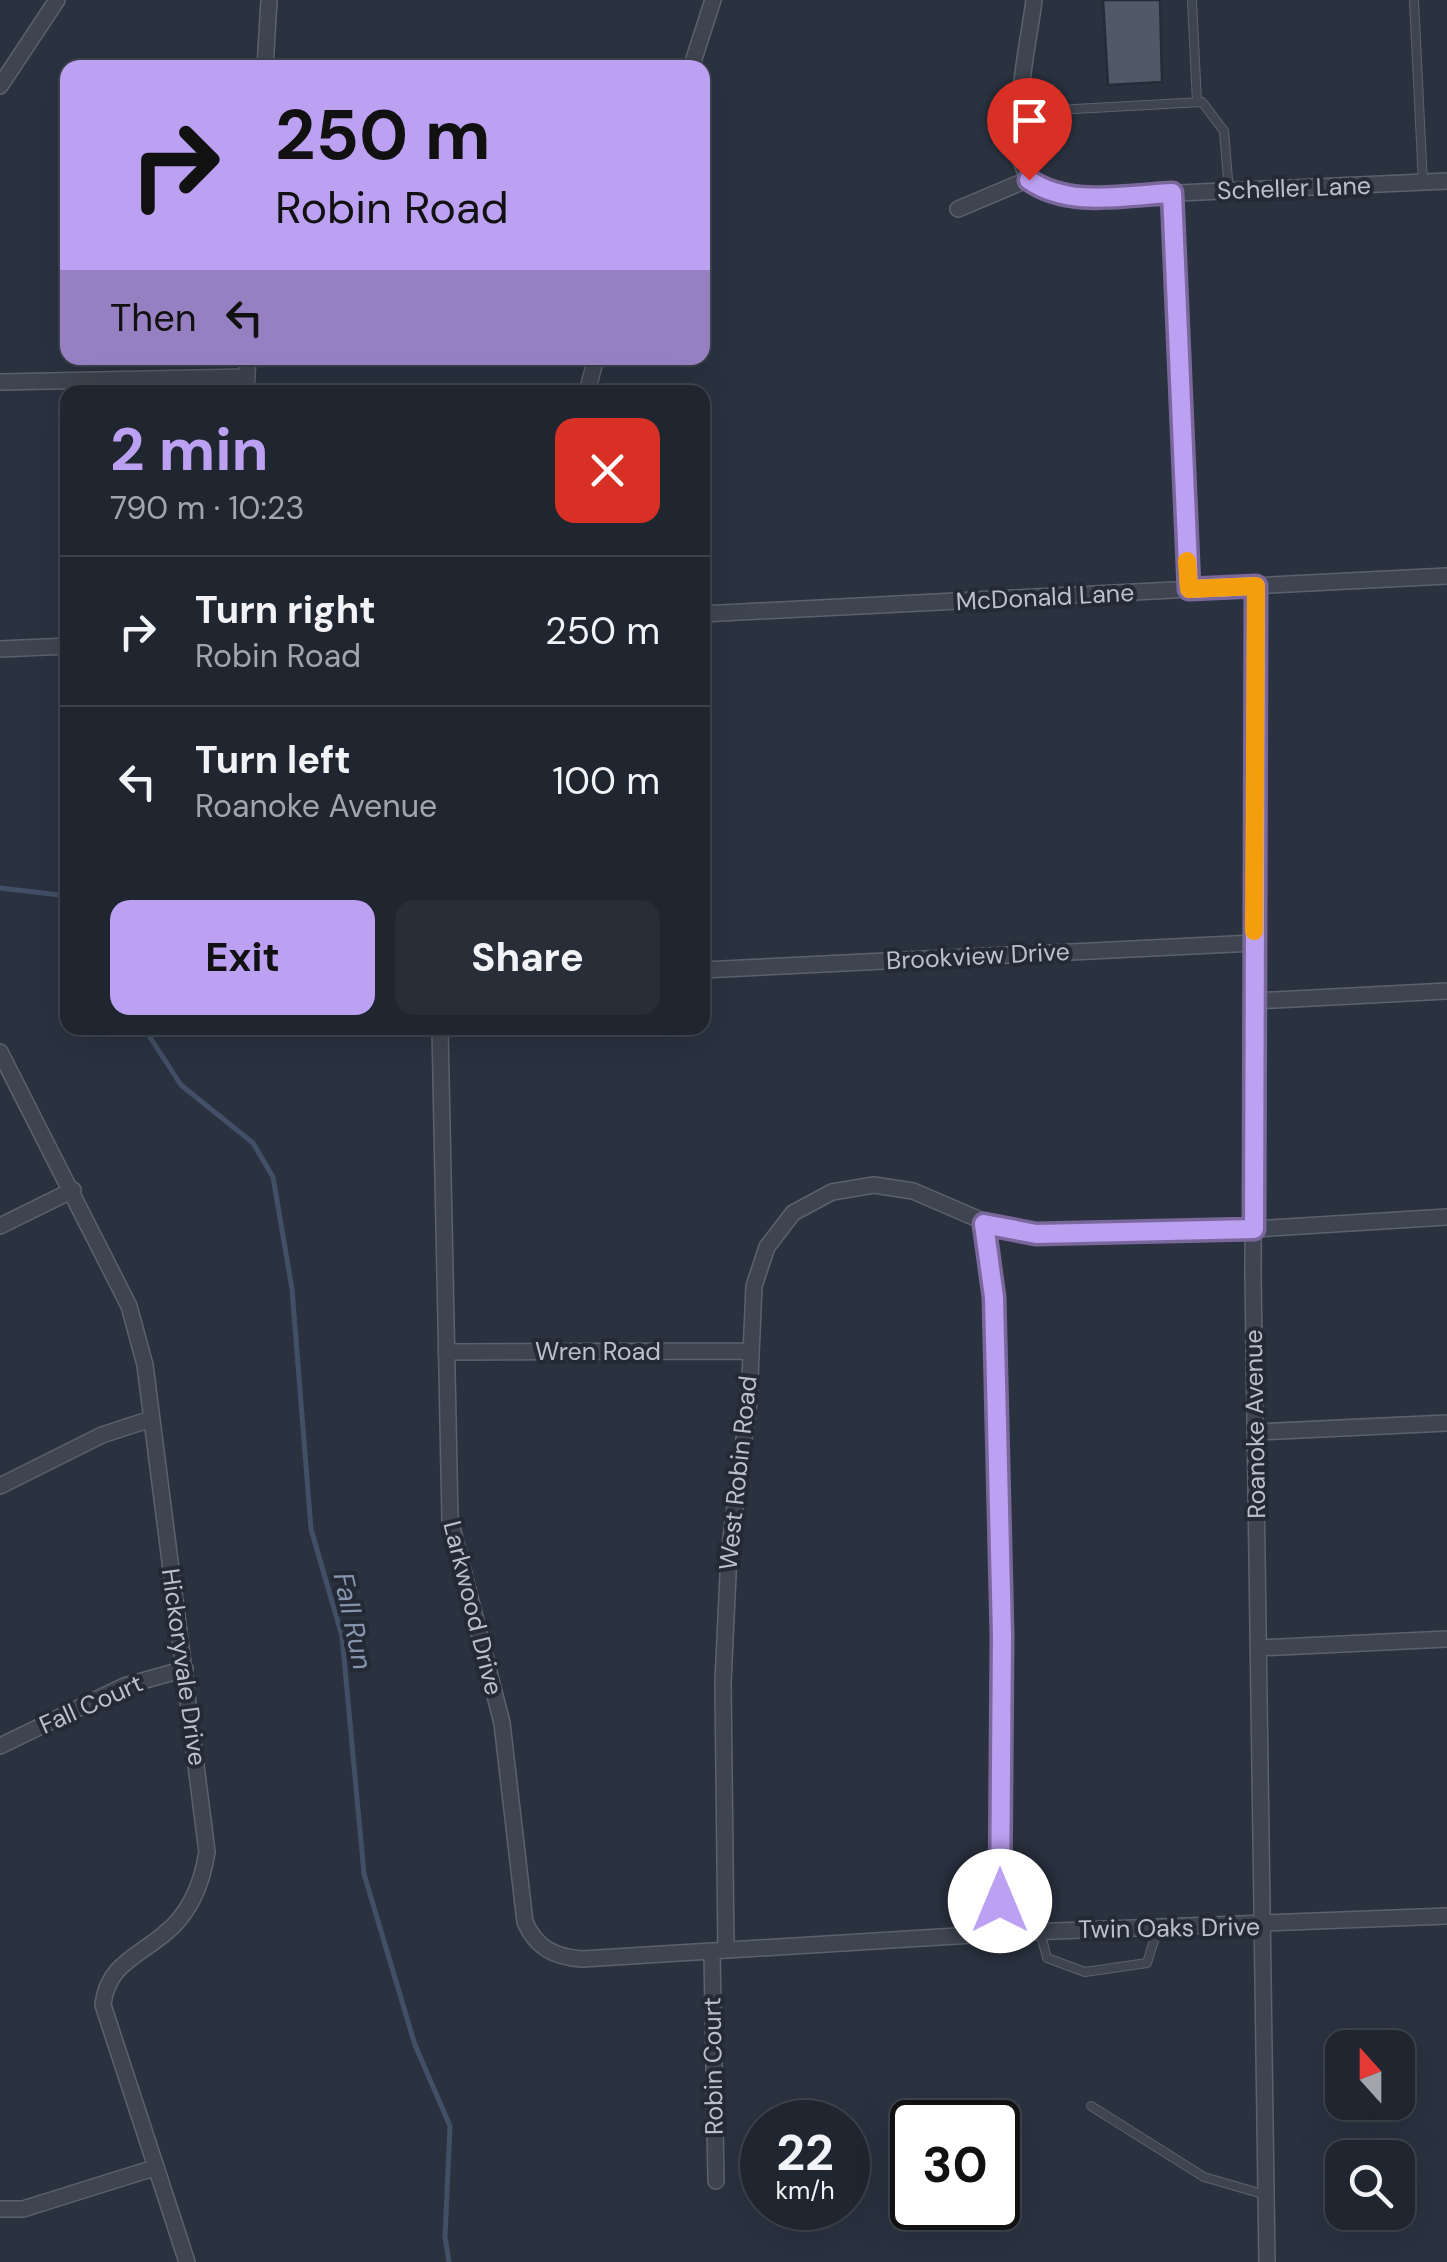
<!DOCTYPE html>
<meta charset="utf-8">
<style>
body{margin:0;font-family:"DM Sans",sans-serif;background:#282e38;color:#f1f3f6;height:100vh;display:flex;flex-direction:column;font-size:38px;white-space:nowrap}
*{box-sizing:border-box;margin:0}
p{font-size:32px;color:#a2a5ab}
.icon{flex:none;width:55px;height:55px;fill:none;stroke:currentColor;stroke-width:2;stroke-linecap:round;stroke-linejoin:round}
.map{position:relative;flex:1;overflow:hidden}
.side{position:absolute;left:60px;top:385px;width:650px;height:650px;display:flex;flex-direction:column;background:#202630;border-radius:20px;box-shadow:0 10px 40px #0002,0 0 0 2px #3d434c}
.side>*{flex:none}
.guide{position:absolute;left:60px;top:60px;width:650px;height:305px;border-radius:20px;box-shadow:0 10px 40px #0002,0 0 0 2px #3d434c;background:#bca0f2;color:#111;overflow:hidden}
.needle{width:65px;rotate:339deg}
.tools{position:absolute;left:1325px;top:2030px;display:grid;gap:20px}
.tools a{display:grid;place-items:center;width:90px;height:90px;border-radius:20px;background:#202630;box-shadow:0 10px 40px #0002,0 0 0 2px #3d434c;font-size:50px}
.speed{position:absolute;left:740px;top:2100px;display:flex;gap:20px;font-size:50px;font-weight:700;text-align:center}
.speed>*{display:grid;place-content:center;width:130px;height:130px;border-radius:50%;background:#202630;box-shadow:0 10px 40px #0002,0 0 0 2px #3d434c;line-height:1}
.speed small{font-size:25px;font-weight:400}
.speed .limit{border:5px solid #111;border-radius:15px;background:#fff;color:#111}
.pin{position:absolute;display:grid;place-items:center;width:85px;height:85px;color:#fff;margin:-102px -42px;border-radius:50% 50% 50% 0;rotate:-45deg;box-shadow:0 0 10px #0007}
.pin .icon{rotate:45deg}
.me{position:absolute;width:110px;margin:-55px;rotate:0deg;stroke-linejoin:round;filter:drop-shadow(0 0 8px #0008)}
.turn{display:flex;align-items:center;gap:35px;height:210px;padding:0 50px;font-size:45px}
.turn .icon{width:130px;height:130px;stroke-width:2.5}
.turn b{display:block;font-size:70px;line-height:85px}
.then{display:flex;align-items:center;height:95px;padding:0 50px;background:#0003;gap:20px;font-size:38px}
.round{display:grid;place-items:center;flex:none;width:105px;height:105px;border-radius:20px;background:#282e38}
.headline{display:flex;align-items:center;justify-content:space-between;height:170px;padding:0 50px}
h1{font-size:60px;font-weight:700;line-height:75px;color:#bca0f2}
.cta{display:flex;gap:20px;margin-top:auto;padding:20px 50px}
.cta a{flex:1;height:115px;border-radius:20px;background:#bca0f2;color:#111;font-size:40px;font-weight:700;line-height:115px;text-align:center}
.cta a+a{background:#282e38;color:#f1f3f6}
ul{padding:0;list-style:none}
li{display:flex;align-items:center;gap:30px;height:150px;padding:0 50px;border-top:2px solid #3d434c}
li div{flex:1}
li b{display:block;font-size:38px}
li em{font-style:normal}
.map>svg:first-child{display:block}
</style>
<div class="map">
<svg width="1447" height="2262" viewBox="0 0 1447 2262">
<rect width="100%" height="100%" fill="#2a3240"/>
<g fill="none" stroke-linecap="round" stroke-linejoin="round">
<path stroke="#424f67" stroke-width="5" d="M0,888L68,896
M144,1028L181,1085L253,1143L273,1177L292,1289L311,1529L342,1636L364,1874L415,2045L450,2126L445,2237L449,2262"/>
</g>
<path fill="#515968" stroke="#252b37" stroke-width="2.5" d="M1103,0H1160L1162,82L1108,85Z"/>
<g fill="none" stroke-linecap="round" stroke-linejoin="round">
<defs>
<path id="service" d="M1192,0L1197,102
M1414,0L1423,183
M1020,112L1202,102L1224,131L1229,191
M1040,1931L1047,1958L1085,1972L1147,1963L1158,1928
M1091,2106L1204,2177L1266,2195"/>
<path id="minor" d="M1034,0C1030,38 1002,155 1032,181C1048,196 1069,196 1090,197L1447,181
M265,68L269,0
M691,68L713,0
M0,86L57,0
M1172,193L1189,589
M958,209L1029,179
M0,382L247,377
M246,392L248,358
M587,392L596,358
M1256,586L1253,1275L1267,2262
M702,614L1447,576
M0,649L68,646
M702,970L1254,943
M1254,1001L1447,991
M440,1028L450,1519L502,1723L525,1922C536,1948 555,1957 582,1959L1005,1933L1447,1916
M0,1052L129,1306L145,1365L207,1852C202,1884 189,1915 163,1935C136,1957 107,1966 103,2005L187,2262
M984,1224L994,1297L1002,1635L1001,1934
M0,1226L73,1190
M446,1352L751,1351
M1257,1432L1447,1423
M0,1486L102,1435L151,1419
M1258,1648L1447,1639
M0,1746L124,1686L185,1669
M726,1950L723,1682L729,1553L749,1401L754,1286L767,1247L793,1213L832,1192L874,1185L913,1191L999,1228L1036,1234L1254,1229L1447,1217
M712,1951L716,2181
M0,2209H23L154,2168"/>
</defs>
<use href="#service" stroke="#5c626d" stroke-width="10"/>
<use href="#minor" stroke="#5c626d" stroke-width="18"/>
<use href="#service" stroke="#3e4550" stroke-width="8"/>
<use href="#minor" stroke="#3e4550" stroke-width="15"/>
</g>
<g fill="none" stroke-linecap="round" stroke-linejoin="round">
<defs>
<path id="route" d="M1000,1901L1002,1635L994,1297L984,1224L1036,1234L1254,1229L1256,586L1189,589L1172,193C1125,195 1069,208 1029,180"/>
</defs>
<use href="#route" stroke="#7a689d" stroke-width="25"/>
<use href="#route" stroke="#bca0f2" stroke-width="18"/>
<path stroke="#f59e0b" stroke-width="18" d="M1187,561L1189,589L1256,586L1254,931"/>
</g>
<g text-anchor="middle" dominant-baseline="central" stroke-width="8" stroke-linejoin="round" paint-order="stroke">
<g font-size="25" fill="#bbc0ca" stroke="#232935">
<text transform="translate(1294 188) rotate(-2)">Scheller Lane</text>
<text transform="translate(1045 597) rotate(-3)">McDonald Lane</text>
<text transform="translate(978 956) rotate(-3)">Brookview Drive</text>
<text x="598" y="1351">Wren Road</text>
<text transform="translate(1255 1424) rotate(-91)">Roanoke Avenue</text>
<text transform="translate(738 1473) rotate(-84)">West Robin Road</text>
<text transform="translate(473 1608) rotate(76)">Larkwood Drive</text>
<text transform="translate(184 1667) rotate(82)">Hickoryvale Drive</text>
<text transform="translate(91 1704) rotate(-24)">Fall Court</text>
<text transform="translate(1169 1928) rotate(-1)">Twin Oaks Drive</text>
<text transform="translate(713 2066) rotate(-91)">Robin Court</text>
</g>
<g font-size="28" font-style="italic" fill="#8695ae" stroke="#232935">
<text transform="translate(353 1621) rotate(78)">Fall Run</text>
</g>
</g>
</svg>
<div class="tools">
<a><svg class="needle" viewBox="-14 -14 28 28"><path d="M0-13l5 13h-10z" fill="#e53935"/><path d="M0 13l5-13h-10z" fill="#a2a5ab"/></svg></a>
<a><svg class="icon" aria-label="search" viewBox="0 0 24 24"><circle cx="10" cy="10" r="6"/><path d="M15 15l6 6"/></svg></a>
</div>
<div class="speed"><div>22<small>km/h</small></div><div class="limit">30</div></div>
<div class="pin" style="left:1029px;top:180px;background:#d93025"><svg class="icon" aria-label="arrive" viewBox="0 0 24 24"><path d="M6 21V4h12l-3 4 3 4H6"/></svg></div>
<svg class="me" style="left:1000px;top:1901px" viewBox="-20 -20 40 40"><circle r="19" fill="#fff"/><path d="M0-13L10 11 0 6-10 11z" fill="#bca0f2"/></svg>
<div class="guide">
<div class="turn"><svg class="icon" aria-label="right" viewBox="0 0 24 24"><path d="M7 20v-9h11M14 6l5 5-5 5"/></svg><div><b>250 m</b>Robin Road</div></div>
<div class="then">Then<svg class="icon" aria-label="left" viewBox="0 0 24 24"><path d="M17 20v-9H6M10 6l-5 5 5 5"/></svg></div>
</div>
<section class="side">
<div class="headline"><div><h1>2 min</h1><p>790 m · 10:23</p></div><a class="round" style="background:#d93025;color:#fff"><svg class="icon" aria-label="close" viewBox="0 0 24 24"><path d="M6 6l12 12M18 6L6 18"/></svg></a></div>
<ul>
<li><svg class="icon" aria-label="right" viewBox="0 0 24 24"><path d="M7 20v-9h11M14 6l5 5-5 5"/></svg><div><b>Turn right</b><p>Robin Road</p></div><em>250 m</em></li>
<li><svg class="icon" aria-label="left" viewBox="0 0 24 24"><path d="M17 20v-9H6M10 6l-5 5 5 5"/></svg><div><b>Turn left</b><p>Roanoke Avenue</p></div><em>100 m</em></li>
</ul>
<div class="cta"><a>Exit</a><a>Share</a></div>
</section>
</div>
